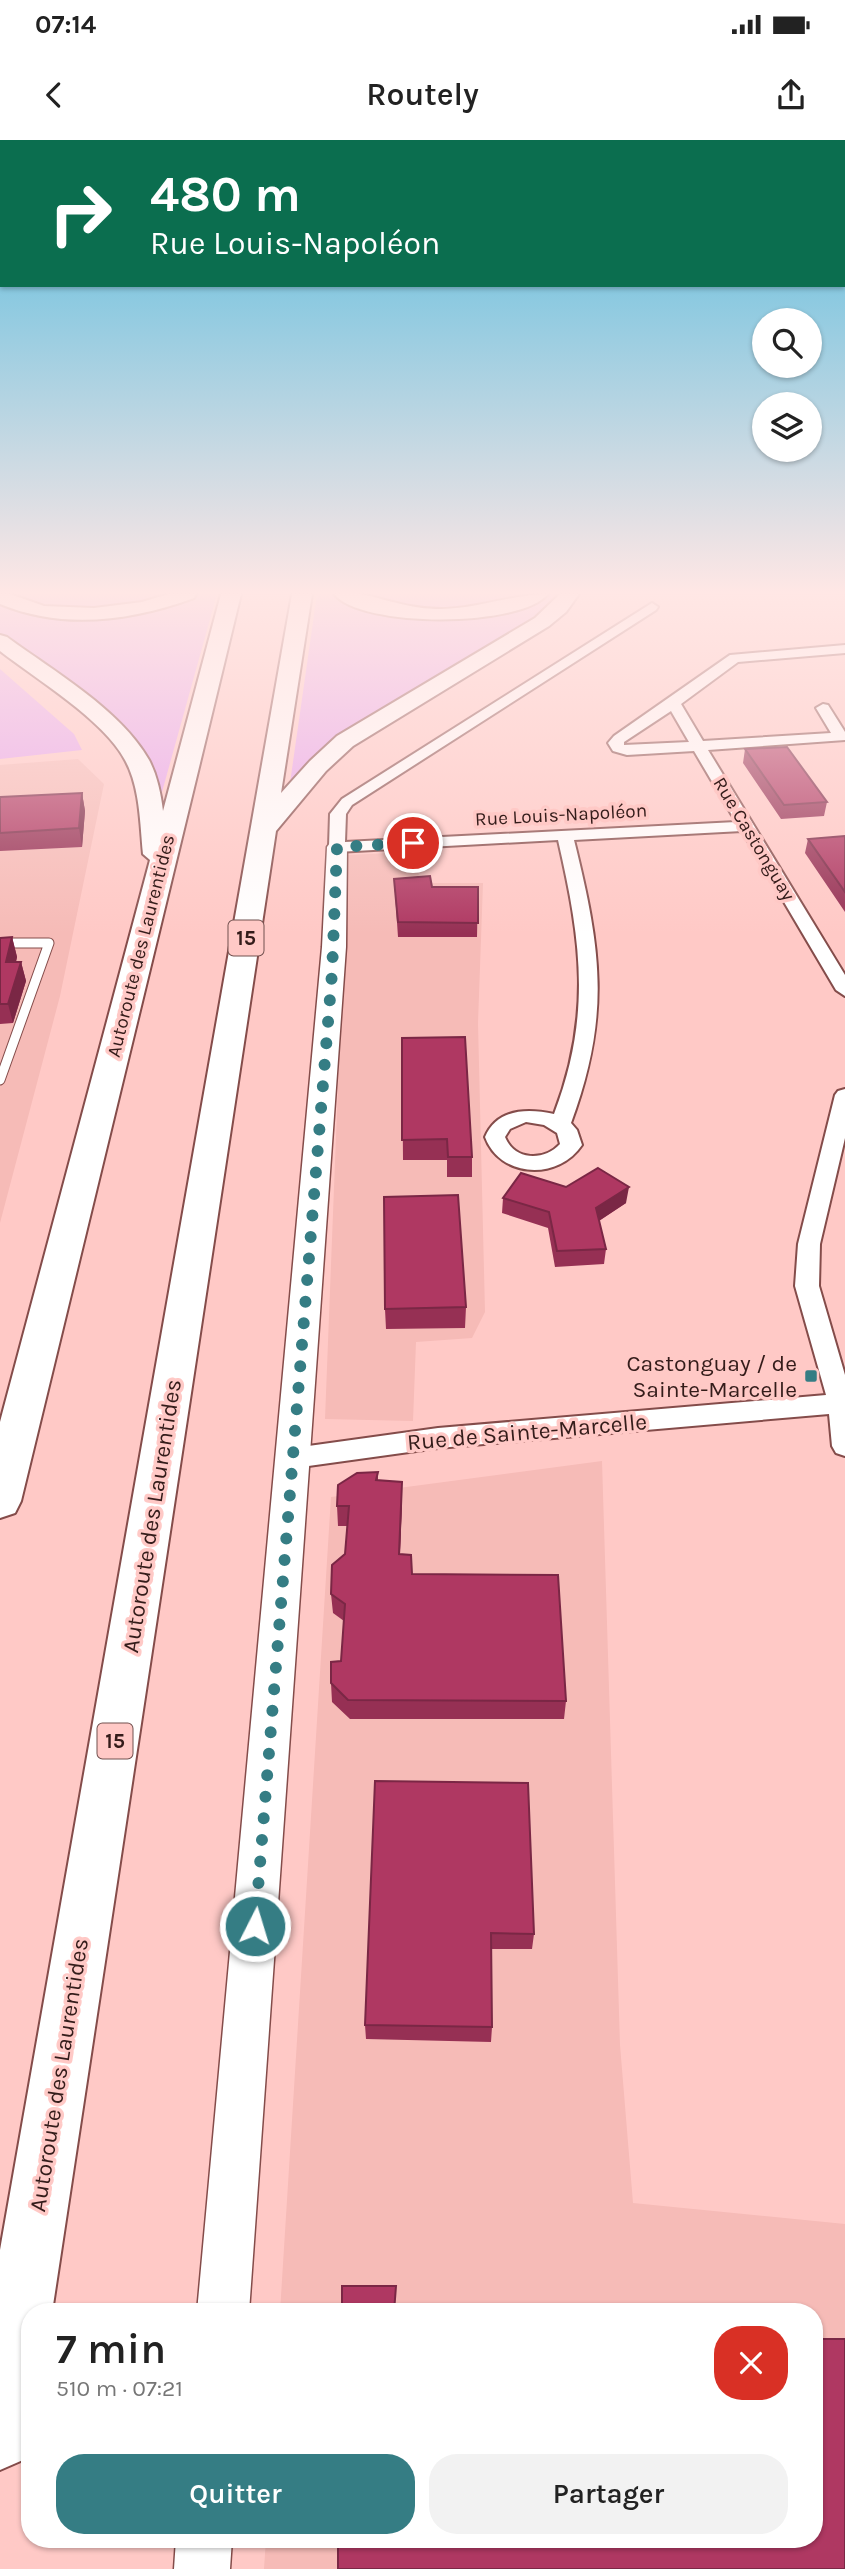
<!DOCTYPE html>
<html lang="fr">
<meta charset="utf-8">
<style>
body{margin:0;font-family:Karla,sans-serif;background:#f2f2f2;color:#222;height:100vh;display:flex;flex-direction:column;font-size:26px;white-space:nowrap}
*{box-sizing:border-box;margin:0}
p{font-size:23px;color:#767676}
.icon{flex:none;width:38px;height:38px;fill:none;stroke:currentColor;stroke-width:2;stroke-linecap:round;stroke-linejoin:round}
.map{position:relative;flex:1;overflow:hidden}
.drawer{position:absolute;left:21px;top:2163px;width:802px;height:245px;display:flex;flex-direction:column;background:#fff;border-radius:28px;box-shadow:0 2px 5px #0004}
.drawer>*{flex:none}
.banner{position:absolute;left:0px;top:0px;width:845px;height:147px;box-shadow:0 2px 5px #0004;background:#0b6e4f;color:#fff;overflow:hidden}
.fabs{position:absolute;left:752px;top:168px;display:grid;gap:14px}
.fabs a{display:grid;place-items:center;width:70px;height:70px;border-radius:50%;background:#fff;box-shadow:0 2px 5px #0004;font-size:35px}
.pin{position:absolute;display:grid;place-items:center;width:60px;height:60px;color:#fff;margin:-30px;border:4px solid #fff;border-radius:50%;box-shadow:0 2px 7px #0007}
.me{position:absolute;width:77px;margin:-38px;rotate:5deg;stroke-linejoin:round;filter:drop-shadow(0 0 5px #0008)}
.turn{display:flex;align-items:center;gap:24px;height:147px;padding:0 35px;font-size:32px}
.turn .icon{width:91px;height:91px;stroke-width:2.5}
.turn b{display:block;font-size:49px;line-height:60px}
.round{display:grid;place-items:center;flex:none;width:74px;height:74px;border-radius:28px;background:#f2f2f2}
.overview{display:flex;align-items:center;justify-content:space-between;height:119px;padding:0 35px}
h1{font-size:42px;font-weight:600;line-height:52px}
.cta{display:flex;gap:14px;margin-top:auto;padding:14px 35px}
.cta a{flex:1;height:80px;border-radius:28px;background:#357d84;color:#fff;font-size:28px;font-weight:600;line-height:80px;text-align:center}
.cta a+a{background:#f2f2f2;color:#222}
.status{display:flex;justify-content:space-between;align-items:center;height:49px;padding:0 35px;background:#fff;direction:ltr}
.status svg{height:19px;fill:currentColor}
header{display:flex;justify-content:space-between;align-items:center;height:91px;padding:0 35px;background:#fff;font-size:32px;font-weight:600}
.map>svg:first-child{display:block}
</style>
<div class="status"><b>07:14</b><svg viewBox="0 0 49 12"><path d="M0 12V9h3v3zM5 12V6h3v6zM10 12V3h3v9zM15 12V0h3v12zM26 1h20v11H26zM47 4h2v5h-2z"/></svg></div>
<header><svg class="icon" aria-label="back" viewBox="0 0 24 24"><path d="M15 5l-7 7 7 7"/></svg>Routely<svg class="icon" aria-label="share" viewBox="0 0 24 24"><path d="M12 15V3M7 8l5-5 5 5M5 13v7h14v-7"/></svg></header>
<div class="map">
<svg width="845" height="2429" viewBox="0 0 845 2429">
<rect width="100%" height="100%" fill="#ffc9c6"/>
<path fill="#f6bbb7" d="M78,619L104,644L60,856L0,1083V625Z
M413,712L421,743H483L478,883L485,1172L472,1198L416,1202L413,1281L325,1279L347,715Z
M602,1321L620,1905L633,2063L845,2084V2429H264L266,2399H814V2172H280L331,1357Z"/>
<path fill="#e6a4ee" d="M7,454H175C135,468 86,473 44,466C31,464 19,458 7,454Z
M200,454H217L157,670C152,636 151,620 127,594L0,494V462L68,476Z
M317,454H333L346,461L411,476L535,461L548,454H561L544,473L289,650Z
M352,454H527L455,470L396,466Z
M0,529L74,594L82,610L0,619Z"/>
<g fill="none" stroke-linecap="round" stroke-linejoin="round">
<defs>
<path id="service" d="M0,803H49L0,940"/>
<path id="minor" d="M652,463L658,467L656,470L352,665L346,674L345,702L736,682L694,611L627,615L613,611L608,603L614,596L730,515L845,505V513L738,522L681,564L703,601L831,593L816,568L823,564L828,565L845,592V600L708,610L845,835V856L836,850L742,691L574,700C601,809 611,875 571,983L577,990L582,1005C558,1041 500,1038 485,997C497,969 527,968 554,974C592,875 581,800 558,700L337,712L329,707L330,674L342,659ZM671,571L689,602L624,605V602ZM526,982L544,985L557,993L560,1004C544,1021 515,1021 505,997L510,989Z
M845,949V998L820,1104L819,1146L845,1235V1316L836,1313L832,1306L829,1274L438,1308L294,1328L285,1325L281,1318L285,1311L294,1308L438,1288L826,1255L795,1146L798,1104L835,955L838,951Z"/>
<path id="tertiary" d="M337,701L344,703L347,707L346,807L249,2172H197L322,807L327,707L330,703Z
M176,2399H232L230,2429H174Z"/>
<path id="motorway" d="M0,454H10L44,466L94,468L142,462L168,454H196L194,458C131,481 63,490 0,464Z
M221,454H241L21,1361L15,1373L0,1378V1282L150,720L143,714C140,683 140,647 125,620C104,580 36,539 0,511V495L7,497C53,531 120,569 149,620C157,635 161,654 163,671Z
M292,454H312L281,653L310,621L337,596L535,478L560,454H579L566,472L549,486L353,606L326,631L276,691L52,2172H30V2305L23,2320L0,2330V2110Z
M334,454C342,454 353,453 361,454C390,460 409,469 441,469C478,469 512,454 548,454C520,488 361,488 334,454Z"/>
</defs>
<use href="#service" stroke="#844c4a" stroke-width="11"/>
<use href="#minor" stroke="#844c4a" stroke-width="4"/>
<use href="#tertiary" stroke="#844c4a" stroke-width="3"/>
<use href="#motorway" stroke="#844c4a" stroke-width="4"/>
<use href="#service" stroke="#fff" stroke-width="9"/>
<use href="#minor" fill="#fff" fill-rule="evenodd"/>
<use href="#tertiary" fill="#fff" fill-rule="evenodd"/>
<use href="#motorway" fill="#fff" fill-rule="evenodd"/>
</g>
<path fill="#963054" d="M745,609L827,662L824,676L781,679L743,623Z
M82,653L85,671L82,707L0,711V657Z
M845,696V772L805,713L808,699Z
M394,739L432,747H478L477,797H398Z
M12,797L17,817L16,822H21L26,841L13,883L0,884V798Z
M402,898L472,1017V1037H447V1020H403Z
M566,1047L626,1063L599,1081L606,1109L604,1124L555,1127L548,1088L502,1073L503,1058Z
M466,1167L465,1188L386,1189L385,1169Z
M378,1332V1340L402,1342V1361L400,1415L412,1434L566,1561L564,1579H350L332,1562L331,1543L341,1521L344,1481L333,1473L331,1454L345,1414L347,1386H338L337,1366Z
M375,1641L534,1794L532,1809H491L492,1887L491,1902L366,1899L365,1885Z"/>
<path fill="#7a2745" d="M82,653L85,671L82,707L79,688Z
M12,797L17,817L11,842L6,822Z
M21,822L26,841L13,883L8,864Z
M629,1047L626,1063L594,1084L596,1068Z
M402,1342V1361L399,1434V1414Z"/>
<path fill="#af3862" stroke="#7a2745" stroke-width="2" d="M787,607L827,662L784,665L745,609Z
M82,653L79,688L0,693V657Z
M845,696V752L808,699Z
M430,736L432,747H478V783L398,782L394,739Z
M12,797L6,822H21L8,864H0V798Z
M465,897L472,1017H448L447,999L402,1000V898Z
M598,1028L629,1047L596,1068L606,1109L557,1111L549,1072L503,1058L521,1033L566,1047Z
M458,1055L466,1167L385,1169L384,1057Z
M378,1332L376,1340L402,1342L399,1414L411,1415L412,1434L558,1435L566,1561L348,1560L331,1543V1522L341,1521L345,1464L331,1454L332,1425L345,1414L349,1366H337L338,1345L357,1333Z
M375,1641L528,1643L534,1794L491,1793L492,1887L365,1885Z
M342,2146H396L394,2172H342Z
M814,2199H845V2429H338V2399H814Z"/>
<linearGradient id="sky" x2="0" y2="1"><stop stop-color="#4fbade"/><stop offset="0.57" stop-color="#ffe7e5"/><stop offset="1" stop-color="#ffe7e5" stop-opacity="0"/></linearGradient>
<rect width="845" height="794" fill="url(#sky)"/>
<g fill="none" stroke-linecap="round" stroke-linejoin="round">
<path stroke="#357d84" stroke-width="12" stroke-dasharray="0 21.6" d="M255,1786L332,833L337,707L413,703"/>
</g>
<rect fill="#357d84" stroke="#ffc9c6" stroke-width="2.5" x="804" y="1229" width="14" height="14" rx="3.5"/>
<g text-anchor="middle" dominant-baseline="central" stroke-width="7" stroke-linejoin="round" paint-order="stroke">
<g font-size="19" fill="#341c1a" stroke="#ffc9c6">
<text transform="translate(561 675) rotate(-3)">Rue Louis-Napoléon</text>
<text transform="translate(754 699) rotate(59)">Rue Castonguay</text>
<text transform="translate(141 806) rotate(-76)">Autoroute des Laurentides</text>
</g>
<g fill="#ffc9c6" stroke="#71504e" stroke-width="2">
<rect x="228.5" y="780.5" width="35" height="35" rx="5"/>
<rect x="97.5" y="1583.5" width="35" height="35" rx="5"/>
</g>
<g font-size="21" font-weight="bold" fill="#341c1a">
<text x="246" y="798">15</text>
<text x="115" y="1601">15</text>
</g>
<g font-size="23" fill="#341c1a" stroke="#ffc9c6" text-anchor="end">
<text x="797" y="1223">Castonguay / de<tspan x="797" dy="26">Sainte-Marcelle</tspan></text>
</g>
<g font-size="23" fill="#341c1a" stroke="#ffc9c6">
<text transform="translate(527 1292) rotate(-5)">Rue de Sainte-Marcelle</text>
<text transform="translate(152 1376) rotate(-81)">Autoroute des Laurentides</text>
<text transform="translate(59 1935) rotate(-81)">Autoroute des Laurentides</text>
</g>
</g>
</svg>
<div class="fabs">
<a><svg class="icon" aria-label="search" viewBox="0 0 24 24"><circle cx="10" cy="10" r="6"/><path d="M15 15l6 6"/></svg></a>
<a><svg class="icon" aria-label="layers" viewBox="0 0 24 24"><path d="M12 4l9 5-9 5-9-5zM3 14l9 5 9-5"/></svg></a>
</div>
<div class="pin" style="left:413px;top:703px;background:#d93025"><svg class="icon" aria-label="arrive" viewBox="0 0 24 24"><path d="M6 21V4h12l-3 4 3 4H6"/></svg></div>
<svg class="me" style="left:255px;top:1786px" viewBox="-20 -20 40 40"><circle r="17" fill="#357d84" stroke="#fff" stroke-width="3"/><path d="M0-11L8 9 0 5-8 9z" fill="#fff"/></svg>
<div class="banner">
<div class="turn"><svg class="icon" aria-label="right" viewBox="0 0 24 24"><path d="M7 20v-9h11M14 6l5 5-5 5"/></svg><div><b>480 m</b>Rue Louis-Napoléon</div></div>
</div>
<section class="drawer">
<div class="overview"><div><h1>7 min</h1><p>510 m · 07:21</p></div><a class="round" style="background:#d93025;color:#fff"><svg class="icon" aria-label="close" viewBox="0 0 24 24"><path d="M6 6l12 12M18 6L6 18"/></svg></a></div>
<div class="cta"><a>Quitter</a><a>Partager</a></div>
</section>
</div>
